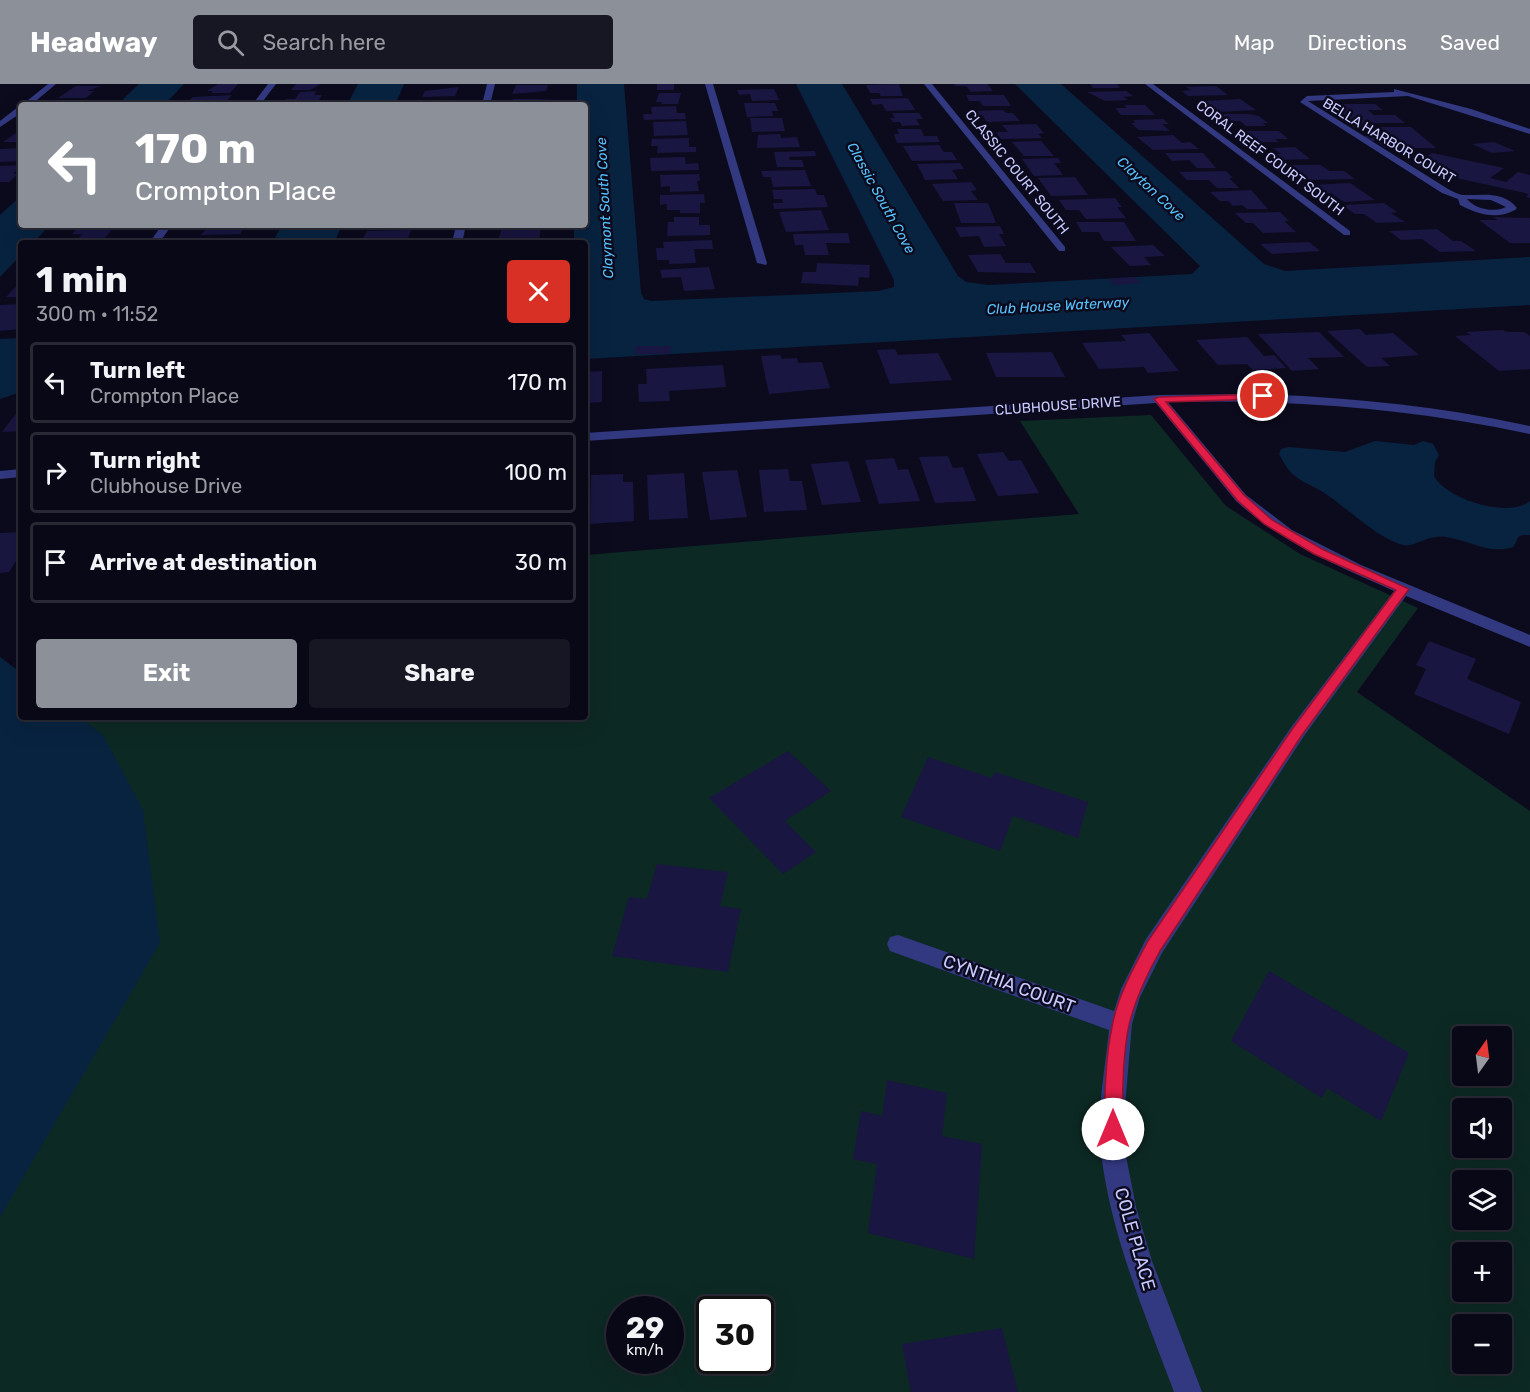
<!DOCTYPE html>
<meta charset="utf-8">
<style>
body{margin:0;font-family:Rubik,sans-serif;background:#171623;color:#f1f3f6;height:100vh;display:flex;flex-direction:column;font-size:22px;white-space:nowrap}
*{box-sizing:border-box;margin:0}
p{font-size:20px;color:#999aa1}
.icon{flex:none;width:33px;height:33px;fill:none;stroke:currentColor;stroke-width:2;stroke-linecap:round;stroke-linejoin:round}
.map{position:relative;flex:1;overflow:hidden}
.sheet{position:absolute;left:18px;top:156px;width:570px;height:480px;display:flex;flex-direction:column;background:#090816;border-radius:6px;box-shadow:0 6px 24px #0002,0 0 0 2px #292935}
.sheet>*{flex:none}
.hud{position:absolute;left:18px;top:18px;width:570px;height:126px;border-radius:6px;box-shadow:0 6px 24px #0002,0 0 0 2px #292935;background:#8c9099;color:#fff;overflow:hidden}
.needle{width:39px;rotate:14deg}
.controls{position:absolute;left:1452px;top:942px;display:grid;gap:12px}
.controls a{display:grid;place-items:center;width:60px;height:60px;border-radius:6px;background:#090816;box-shadow:0 6px 24px #0002,0 0 0 2px #292935;font-size:30px}
.speed{position:absolute;left:606px;top:1212px;display:flex;gap:12px;font-size:30px;font-weight:700;text-align:center}
.speed>*{display:grid;place-content:center;width:78px;height:78px;border-radius:50%;background:#090816;box-shadow:0 6px 24px #0002,0 0 0 2px #292935;line-height:1}
.speed small{font-size:15px;font-weight:400}
.speed .limit{border:3px solid #111;border-radius:9px;background:#fff;color:#111}
.pin{position:absolute;display:grid;place-items:center;width:51px;height:51px;color:#fff;margin:-26px;border:3px solid #fff;border-radius:50%;box-shadow:0 2px 6px #0007}
.me{position:absolute;width:66px;margin:-33px;rotate:0deg;stroke-linejoin:round;filter:drop-shadow(0 0 4px #0008)}
.turn{display:flex;align-items:center;gap:21px;height:126px;padding:0 18px;font-size:27px}
.turn .icon{width:78px;height:78px;stroke-width:2.5}
.turn b{display:block;font-size:42px;line-height:51px}
.round{display:grid;place-items:center;flex:none;width:63px;height:63px;border-radius:6px;background:#171623}
.head{display:flex;align-items:center;justify-content:space-between;height:102px;padding:0 18px}
h1{font-size:36px;font-weight:700;line-height:45px}
.cta{display:flex;gap:12px;margin-top:auto;padding:12px 18px}
.cta a{flex:1;height:69px;border-radius:6px;background:#8c9099;color:#fff;font-size:24px;font-weight:700;line-height:69px;text-align:center}
.cta a+a{background:#171623;color:#f1f3f6}
ul{padding:0;list-style:none}
li{display:flex;align-items:center;gap:18px;height:81px;margin:0 12px 9px;padding:0 6px;border:3px solid #292935;border-radius:6px}
li div{flex:1}
li b{display:block;font-size:22px}
li em{font-style:normal}
header{display:flex;align-items:center;gap:36px;box-sizing:border-box;height:84px;padding:0 30px;background:#8c9099;color:#fff}
header strong{font-size:28px}
nav{display:flex;gap:33px;margin-inline-start:auto;font-size:21px}
.search{width:420px;height:54px;background:#171623;display:flex;align-items:center;gap:15px;box-sizing:border-box;padding:0 21px;border-radius:6px;color:#999aa1;font-size:22px}
.map>svg:first-child{display:block}
</style>
<header>
<strong>Headway</strong>
<div class="search"><svg class="icon" aria-label="search" viewBox="0 0 24 24"><circle cx="10" cy="10" r="6"/><path d="M15 15l6 6"/></svg>Search here</div>
<nav><a>Map</a><a>Directions</a><a>Saved</a></nav>
</header>
<div class="map">
<svg width="1530" height="1308" viewBox="0 0 1530 1308">
<rect width="100%" height="100%" fill="#0c0b1e"/>
<path fill="#0d2924" fill-rule="evenodd" d="M1151,331L1226,422L1300,470L1418,524L1357,608L1530,727V1308H0V573L21,589V633H585V471L1079,430L1020,337ZM1462,952H1502V992H1462ZM1462,1024H1502V1064H1462ZM1462,1096H1502V1136H1462ZM1462,1168H1502V1208H1462ZM620,1226H670V1276H620ZM710,1226H760V1276H710ZM1462,1240H1502V1280H1462Z"/>
<path fill="#082340" d="M139,0H184L164,21H117Z
M358,0H404L395,21H347Z
M577,0H624L641,209L644,215L651,217L879,207L894,203V196L796,0H842L958,192L966,198L988,201L1192,190L1200,182L1015,0H1061L1264,180L1285,187L1530,173V221L585,275V159H574V141H585V21H577Z
M21,112V141H50L33,159H21V171L0,193V131Z
M282,141H342L334,159H272Z
M21,254V308L0,315V255Z
M1375,357L1414,361L1423,357L1433,360L1439,371L1435,378L1434,392C1446,415 1509,435 1530,417V451C1514,451 1520,454 1513,463C1489,471 1469,456 1446,453C1427,450 1415,464 1403,461C1377,454 1345,422 1323,408C1314,402 1303,399 1295,392C1288,387 1283,377 1279,370L1281,365L1289,363L1345,368Z
M0,573L21,589V633H79L103,651L143,726L160,859L0,1133Z"/>
<path fill="#191641" d="M218,0H238L230,9H211L213,7H207Z
M296,0H321L310,6H291Z
M657,0H674V6H657Z
M899,0L903,12H881L879,9H870L866,1Z
M954,0H987L993,7L971,8L966,2H956Z
M1090,0H1117L1120,4H1093Z
M516,1H548L546,7L512,10Z
M76,2H101L87,7H94L86,14H58Z
M1216,2L1228,11L1188,12L1182,7L1191,6L1186,3Z
M459,3L455,12L422,13L425,7Z
M774,5L779,16L752,17L750,10L739,11L737,6Z
M317,7L314,11H322L319,16H311L309,19L282,20L286,15H295L300,8Z
M1126,7L1133,12L1123,13L1128,16L1105,17L1087,8Z
M659,9H681L678,20H661L662,18H656Z
M232,11L222,21H198L201,18H187L193,13Z
M966,11H1004L1011,22H983L979,17H969Z
M908,14L915,26L886,27L882,20L873,21L870,15Z
M513,15H534L559,16L558,21H511Z
M1240,15L1256,26L1219,28L1204,17Z
M82,16L77,21H52L57,17Z
M455,17L453,21H419L421,18Z
M744,19H775L778,27H772L773,32L747,33Z
M1329,20H1375L1383,26H1368L1374,31H1395L1405,39H1369L1374,43H1411L1436,64H1385L1377,57H1369L1363,52H1370L1358,43H1353L1349,39H1354L1343,30H1335L1330,26H1336Z
M1124,21H1145L1155,31H1121L1115,24H1127Z
M676,22L677,29H685L686,35L644,36L643,30H652L651,23Z
M1003,26L1006,29H1013L1020,37L987,38L982,31H977L974,27Z
M892,29H919L923,35H916L920,41L902,42L900,38H893L890,34H895Z
M1216,30H1248L1259,32L1268,39H1263L1266,42H1246L1240,37H1223Z
M750,34H782L785,47L752,48Z
M1163,35L1169,40H1162L1170,47L1139,46L1131,39H1136L1133,36Z
M686,37L688,51L654,52L653,38Z
M1036,40L1044,49L1038,50L1042,54L1001,55L996,48H1008L1002,41Z
M897,45H921L924,52H937L940,58L897,59L894,50H899Z
M19,47H21V58H3Z
M1242,47H1279L1288,55H1275L1279,58H1255Z
M780,50L781,54L797,53L800,63L757,64L758,51Z
M1173,51L1182,59L1190,58L1199,65L1153,66L1137,53Z
M689,54V63H696V68L657,69L658,62H651L652,55Z
M1041,57L1054,72H1024L1012,58Z
M1494,58L1515,67L1492,69L1472,60Z
M939,61L944,68H952L957,76L912,77L903,62Z
M1295,63L1310,75L1278,76L1271,70H1281L1273,64Z
M21,64V77L0,78V65Z
M815,67L816,72L789,73L790,76H802L804,83H777L774,68Z
M1165,69H1203L1216,84H1197L1189,76L1172,77Z
M1432,69L1504,84L1490,94L1506,98L1518,88L1530,91V114L1526,113L1529,110L1429,88L1433,86L1413,81Z
M685,73L686,80L698,79L699,86L651,87L650,74Z
M1058,74L1061,79H1054L1063,91L1034,92L1022,75Z
M960,79L964,85L952,86L958,95L925,96L917,80Z
M21,81L13,90H18L9,98H0V82Z
M1292,81H1320L1330,87H1344L1355,95L1306,96Z
M805,86L811,102L773,103L771,93H763L761,87Z
M1226,87L1233,94H1229L1239,104H1217L1209,96H1187L1179,88Z
M699,90L700,96L697,97L699,107L670,108V102L661,103L660,91Z
M1075,93L1088,111L1051,112L1038,94Z
M971,98L977,106L971,107L978,116L943,117L932,100Z
M1350,99L1375,116L1344,118L1331,109H1324L1313,101Z
M815,105L817,111H824L828,123L774,125L773,119H783L782,115H774L772,106Z
M1251,106L1268,125H1247L1242,121L1233,122L1228,117H1220L1210,108Z
M704,110L705,119H700V129H680V126H667V120L660,121V111Z
M1115,114L1122,123H1117L1126,134L1086,135L1079,126H1066L1059,116Z
M954,119H988L996,139H961Z
M1384,119L1397,128L1391,129L1405,138L1377,139L1364,130H1355L1342,121Z
M821,126L829,146L786,148L779,128Z
M1280,128L1289,137H1284L1296,148L1263,149L1253,139H1246L1235,129Z
M674,133H699V141H710V151L667,152L668,138H674Z
M1493,133L1530,134V159H1510L1479,136H1498Z
M1076,138H1124L1136,157H1104L1099,148H1082Z
M89,141H116L103,156L75,158L82,150H72L79,142Z
M209,141H246L240,150L201,151Z
M503,141H541L539,159H497Z
M1000,142L1004,150H999L1006,162L984,163L979,152L960,153L955,143Z
M1437,145L1453,157H1461L1476,167L1440,168L1422,155L1401,156L1389,147Z
M411,146L406,159L361,158L367,147Z
M848,149L850,159H826L829,171H805L803,161H795L793,150Z
M236,154L233,159H187L188,156Z
M712,156L713,165H694L696,179L669,180V176H657L656,164H664L663,158Z
M1309,158L1320,167L1272,170L1260,160Z
M1153,161L1165,172L1144,173L1151,181L1130,182L1111,163Z
M1000,170L1006,179H1030L1036,189L978,188L968,171Z
M817,179L870,181L869,194L859,193L858,202L801,199L803,188H816Z
M709,183L715,205L684,207L681,193L662,194L660,186Z
M1135,193L1141,199L1114,201L1109,195Z
M21,197V213H6Z
M21,220V245L0,247V221Z
M1360,245L1366,251L1393,249L1419,271L1381,274L1390,282L1367,283L1327,247Z
M1503,246L1507,248H1524L1530,252V285L1499,287L1455,252L1471,251L1466,248Z
M1319,248L1344,273L1308,274L1319,285L1292,287L1258,250Z
M1149,249L1179,287L1148,289L1144,283L1099,285L1082,259L1126,257L1121,251Z
M1247,253L1264,272L1274,271L1286,284L1253,286L1247,280L1218,281L1196,256Z
M636,262H671L670,270H635Z
M895,265L898,271L938,269L952,296L890,300L877,266Z
M1052,268L1065,293H996L986,269Z
M780,271L782,275L797,274L798,279L822,278L830,304L769,310L761,272Z
M723,281L726,303L669,307L670,317L639,318L638,300H647L646,285Z
M602,287V318L585,319V288Z
M18,327H21V347L2,348Z
M1003,368L1009,377L1021,376L1039,409L998,412L977,370Z
M948,372L953,384L963,383L976,417L935,419L919,373Z
M894,374L898,386L908,385L920,417L879,420L865,376Z
M848,377L861,418L822,421L811,380Z
M788,385L790,397H802L807,426L764,428L759,386Z
M737,386L747,433L710,436L702,388Z
M684,389L688,434L649,436L647,391Z
M623,390V398H633L634,437L590,440L591,391Z
M21,448V469L9,488L0,489V449Z
M1429,557L1476,575L1467,595L1521,618L1509,650L1414,610L1426,585L1416,581Z
M788,667L831,707L785,737L816,768L783,790L709,714Z
M928,673L992,694L995,688L1088,718L1078,754L1013,732L1000,767L901,733Z
M657,780L728,788L720,822L741,825L728,888L612,872L629,813L647,815Z
M1269,887L1409,969L1381,1037L1327,1004L1322,1014L1231,957Z
M887,996L947,1009L942,1052L982,1060L974,1175L868,1149L877,1080L853,1075L861,1027L882,1032Z
M1002,1244L1018,1308H911L902,1260Z"/>
<g fill="none" stroke-linecap="round" stroke-linejoin="round">
<path fill="#323981" fill-rule="evenodd" d="M48,0H56L31,21H22Z
M268,0H276L260,21H252Z
M487,0H495L490,21H482Z
M705,0H713L767,179L766,181L757,179Z
M924,0H932L1065,163V167H1059Z
M1145,0H1153L1350,147V151H1344Z
M1394,5L1471,25L1530,45V50L1408,12L1308,17L1448,105C1452,107 1458,110 1462,111C1482,112 1502,106 1517,124L1515,126C1497,136 1477,130 1460,121L1458,115L1442,109L1300,18L1307,12L1394,8ZM1467,115L1491,116L1506,123C1494,129 1475,125 1467,115Z
M18,23H21V29L0,43V37Z
M162,141H172L159,159H149Z
M456,141H466L462,159H452Z
M1253,310C1347,313 1438,322 1530,342V350C1410,324 1291,315 1168,318L1246,411L1292,446L1361,481L1530,551V563L1406,512L1304,652L1162,869L1140,913L1132,940L1125,1022V1067L1136,1123L1152,1177L1202,1308H1174C1145,1230 1111,1152 1101,1069C1096,1029 1105,986 1109,946L890,867L887,860L890,853L898,851L1114,927L1121,905L1146,855L1292,642L1394,507C1338,482 1282,459 1236,417L1156,319L585,357V349L1159,311Z
M21,385V393L0,395V387Z"/>
</g>
<path fill="#e11d48" stroke="#92132f" stroke-width="1.5" d="M1267,310V314L1263,315L1166,318L1244,411L1272,436L1322,465L1409,505L1302,651L1160,867C1147,890 1135,916 1129,941C1122,975 1123,1011 1122,1045L1120,1051L1113,1054L1106,1051L1104,1045C1105,1011 1105,976 1112,943C1117,913 1134,883 1148,857L1293,644L1396,506L1314,470L1264,440L1237,416L1154,315L1159,313Z"/>
<g text-anchor="middle" dominant-baseline="central" stroke-width="5" stroke-linejoin="round" paint-order="stroke">
<g font-size="14" fill="#c8c9ff" stroke="#0c0b1e">
<text transform="translate(1389 57) rotate(31)">BELLA HARBOR COURT</text>
<text transform="translate(1270 74) rotate(37)">CORAL REEF COURT SOUTH</text>
<text transform="translate(1017 88) rotate(51)">CLASSIC COURT SOUTH</text>
<text transform="translate(1058 322) rotate(-4)">CLUBHOUSE DRIVE</text>
</g>
<g font-size="14" font-style="italic" fill="#56c5ff" stroke="#0c0b1e">
<text transform="translate(1151 105) rotate(43)">Clayton Cove</text>
<text transform="translate(881 114) rotate(61)">Classic South Cove</text>
<text transform="translate(605 124) rotate(-93)">Claymont South Cove</text>
<text transform="translate(1058 222) rotate(-3)">Club House Waterway</text>
</g>
<g font-size="18" fill="#c8c9ff" stroke="#0c0b1e">
<text transform="translate(1009 900) rotate(20)">CYNTHIA COURT</text>
<text transform="translate(1135 1155) rotate(74)">COLE PLACE</text>
</g>
</g>
</svg>
<div class="controls">
<a><svg class="needle" viewBox="-14 -14 28 28"><path d="M0-13l5 13h-10z" fill="#e53935"/><path d="M0 13l5-13h-10z" fill="#999aa1"/></svg></a>
<a><svg class="icon" aria-label="sound" viewBox="0 0 24 24"><path d="M4 9h4l5-4v14l-5-4H4zM17 9q2 3 0 6"/></svg></a>
<a><svg class="icon" aria-label="layers" viewBox="0 0 24 24"><path d="M12 4l9 5-9 5-9-5zM3 14l9 5 9-5"/></svg></a>
<a>+</a>
<a>−</a>
</div>
<div class="speed"><div>29<small>km/h</small></div><div class="limit">30</div></div>
<div class="pin" style="left:1263px;top:312px;background:#d93025"><svg class="icon" aria-label="arrive" viewBox="0 0 24 24"><path d="M6 21V4h12l-3 4 3 4H6"/></svg></div>
<svg class="me" style="left:1113px;top:1045px" viewBox="-20 -20 40 40"><circle r="19" fill="#fff"/><path d="M0-13L10 11 0 6-10 11z" fill="#e11d48"/></svg>
<div class="hud">
<div class="turn"><svg class="icon" aria-label="left" viewBox="0 0 24 24"><path d="M17 20v-9H6M10 6l-5 5 5 5"/></svg><div><b>170 m</b>Crompton Place</div></div>
</div>
<section class="sheet">
<div class="head"><div><h1>1 min</h1><p>300 m · 11:52</p></div><a class="round" style="background:#d93025;color:#fff"><svg class="icon" aria-label="close" viewBox="0 0 24 24"><path d="M6 6l12 12M18 6L6 18"/></svg></a></div>
<ul>
<li><svg class="icon" aria-label="left" viewBox="0 0 24 24"><path d="M17 20v-9H6M10 6l-5 5 5 5"/></svg><div><b>Turn left</b><p>Crompton Place</p></div><em>170 m</em></li>
<li><svg class="icon" aria-label="right" viewBox="0 0 24 24"><path d="M7 20v-9h11M14 6l5 5-5 5"/></svg><div><b>Turn right</b><p>Clubhouse Drive</p></div><em>100 m</em></li>
<li><svg class="icon" aria-label="arrive" viewBox="0 0 24 24"><path d="M6 21V4h12l-3 4 3 4H6"/></svg><div><b>Arrive at destination</b></div><em>30 m</em></li>
</ul>
<div class="cta"><a>Exit</a><a>Share</a></div>
</section>
</div>
